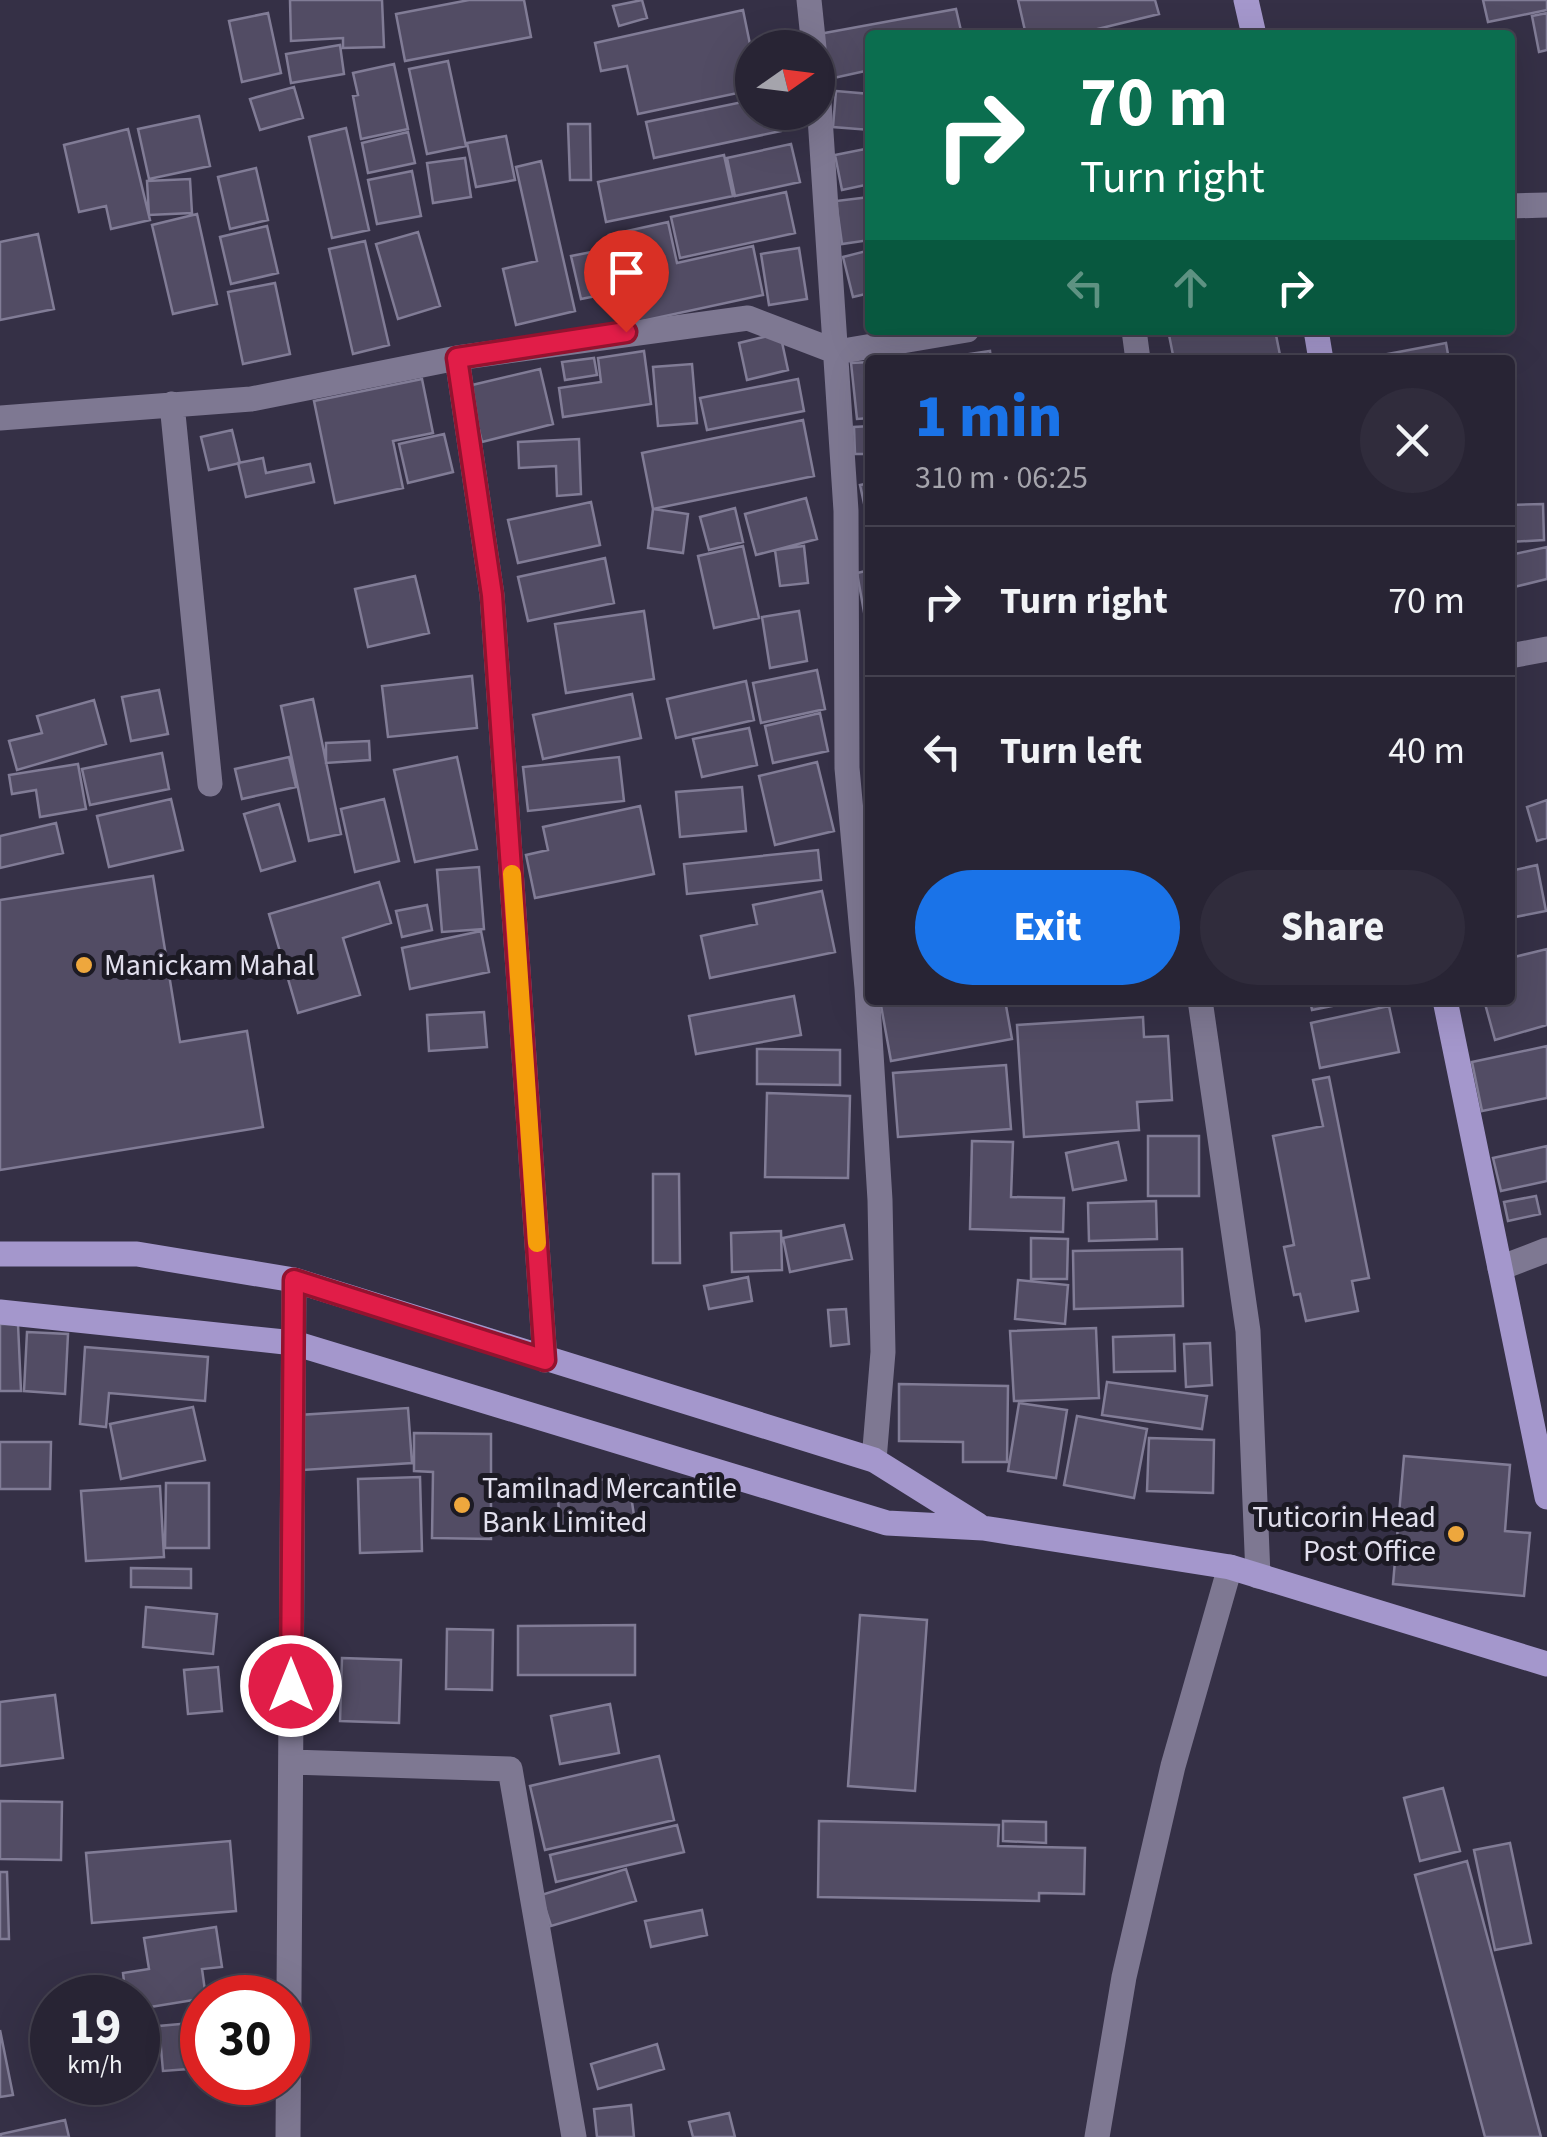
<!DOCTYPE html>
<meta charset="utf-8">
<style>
body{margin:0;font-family:"Source Sans 3",sans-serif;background:#302c3c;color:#f1f3f6;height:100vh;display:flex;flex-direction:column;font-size:38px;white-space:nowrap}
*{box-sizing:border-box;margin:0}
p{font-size:32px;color:#a5a4ac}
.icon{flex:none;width:55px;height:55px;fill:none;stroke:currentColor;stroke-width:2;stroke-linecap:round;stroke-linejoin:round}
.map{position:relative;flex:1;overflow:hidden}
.details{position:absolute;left:865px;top:355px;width:650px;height:650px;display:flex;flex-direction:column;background:#282434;border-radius:10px;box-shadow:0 10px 40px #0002,0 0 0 2px #44414f}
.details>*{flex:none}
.top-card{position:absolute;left:865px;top:30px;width:650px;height:305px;border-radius:10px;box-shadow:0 10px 40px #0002,0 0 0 2px #44414f;background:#0b6e4f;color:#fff;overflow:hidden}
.needle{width:65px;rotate:76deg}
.fabs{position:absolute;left:735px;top:30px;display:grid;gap:20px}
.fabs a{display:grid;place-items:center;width:100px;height:100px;border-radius:50%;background:#282434;box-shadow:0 10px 40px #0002,0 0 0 2px #44414f;font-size:50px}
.speed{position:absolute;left:30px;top:1975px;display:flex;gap:20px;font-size:50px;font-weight:700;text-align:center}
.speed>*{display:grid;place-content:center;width:130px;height:130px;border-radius:50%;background:#282434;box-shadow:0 10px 40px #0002,0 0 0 2px #44414f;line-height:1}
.speed small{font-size:25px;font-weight:400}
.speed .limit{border:15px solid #d22;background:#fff;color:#111}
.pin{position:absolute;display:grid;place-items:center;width:85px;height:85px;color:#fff;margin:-102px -42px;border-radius:50% 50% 50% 0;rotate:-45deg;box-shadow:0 0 10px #0007}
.pin .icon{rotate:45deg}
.me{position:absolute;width:110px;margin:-55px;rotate:0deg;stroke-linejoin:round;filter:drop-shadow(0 0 8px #0008)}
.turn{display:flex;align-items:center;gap:35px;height:210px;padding:0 50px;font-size:45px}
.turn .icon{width:130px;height:130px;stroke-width:2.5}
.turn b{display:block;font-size:70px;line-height:85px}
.lanes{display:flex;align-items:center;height:95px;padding:0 50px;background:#0003;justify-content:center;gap:50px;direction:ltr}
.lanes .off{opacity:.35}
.round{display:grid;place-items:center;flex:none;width:105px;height:105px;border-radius:52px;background:#302c3c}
.head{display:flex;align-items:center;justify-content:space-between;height:170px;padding:0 50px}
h1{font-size:60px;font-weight:800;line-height:75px;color:#1a73e8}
.button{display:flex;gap:20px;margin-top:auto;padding:20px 50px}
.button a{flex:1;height:115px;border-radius:60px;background:#1a73e8;color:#fff;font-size:40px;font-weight:800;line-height:115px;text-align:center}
.button a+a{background:#302c3c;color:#f1f3f6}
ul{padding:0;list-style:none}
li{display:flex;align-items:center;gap:30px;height:150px;padding:0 50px;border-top:2px solid #44414f}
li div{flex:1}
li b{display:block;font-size:38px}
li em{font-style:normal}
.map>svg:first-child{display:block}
</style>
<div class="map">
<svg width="1547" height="2137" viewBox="0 0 1547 2137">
<rect width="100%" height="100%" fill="#353046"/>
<path fill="#524c64" stroke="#817c96" stroke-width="2.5" d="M290,0H382L384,47L343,48V38L291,41Z
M469,0H524L531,37L405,61L396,14Z
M642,0L647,18L619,26L613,6Z
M1018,0H1155L1159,14L1073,35H1026Z
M1483,0H1547V10L1488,22Z
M956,9L962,35H870V70L829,79L819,34Z
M743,10L752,54V90L638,114L627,66L601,71L595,43Z
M268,13L281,73L242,82L229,21Z
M1547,13V50L1539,52L1532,16Z
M340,45L344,74L291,83L286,54Z
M448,61L466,146L427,154L409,69Z
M394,64L408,129L361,139L353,96L358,95L353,73Z
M294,87L303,118L260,130L250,99Z
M836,91L870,94V130L833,127Z
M752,100V112H777L781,131L654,158L646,122Z
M199,116L210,166L149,179L138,129Z
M568,124H590L591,180H570Z
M346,128L369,230L332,238L309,137Z
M128,129L150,220L111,229L106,206L79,212L64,145Z
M408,132L415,163L368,173L362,143Z
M506,136L515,180L476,187L467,143Z
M791,144L800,182L735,196L727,158Z
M870,148V184L842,190L835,155Z
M724,155L733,196L606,222L598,182Z
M465,158L471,197L433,203L427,163Z
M541,161L575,311L516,325L503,269L537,261L516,167Z
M256,168L268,220L230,229L218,177Z
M412,171L421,216L377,224L368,180Z
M190,179L192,213L149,215L147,181Z
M786,192L795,233L680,258L671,217Z
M870,197V240L842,244L836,201Z
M197,214L217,304L173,314L152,225Z
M668,222L677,263L753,246L763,295L628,324L609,235Z
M267,226L278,273L231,284L220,237Z
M418,232L440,306L398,319L376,244Z
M38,234L54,309L0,320V242Z
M365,241L389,345L353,354L329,249Z
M799,248L807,299L769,305L761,254Z
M870,250V293L853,297L843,257Z
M597,251L606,294L581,299L571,256Z
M275,283L290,354L243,364L228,292Z
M1168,330H1275L1281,360H1174Z
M780,333L788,370L747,380L739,343Z
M1446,343L1449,360H1356Z
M644,351L651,404L563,417L559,388L601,382L598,358Z
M990,351L991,360H930Z
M594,358L597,375L565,380L562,362Z
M870,362V418L857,419L851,363Z
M692,364L697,423L658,426L653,367Z
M540,369L553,424L482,442L468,386Z
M422,379L433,433L393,441L403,488L335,503L314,401Z
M798,379L804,411L707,430L700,398Z
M803,420L814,476L653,509L642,453Z
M870,426V454H855L854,427Z
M232,430L240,463L209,470L201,437Z
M444,434L453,472L408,483L399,444Z
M579,439L581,494L557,496L556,466L519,468L518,442Z
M263,458L266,473L310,464L314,482L246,497L238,463Z
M870,483V531L860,485Z
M806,498L817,539L756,555L745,514Z
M591,502L600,545L518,563L508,520Z
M1543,504L1544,540L1510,542V505Z
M735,508L743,542L709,550L700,517Z
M653,509L688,514L683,553L648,548Z
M743,546L759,618L714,628L698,556Z
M804,546L808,583L780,586L775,550Z
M1547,547V579L1510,588V555Z
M605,558L614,603L528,621L518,577Z
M870,570V611L864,612L857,573Z
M415,576L429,633L368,647L355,589Z
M644,611L654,679L566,693L555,624Z
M799,611L807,661L770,668L762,617Z
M817,670L825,709L761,723L753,683Z
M472,676L477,728L388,737L382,686Z
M746,681L754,720L676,738L667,699Z
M159,690L168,734L131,741L122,697Z
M632,694L641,738L543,759L533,715Z
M313,699L341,834L309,841L281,706Z
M94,700L106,744L17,770L9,741L42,733L37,716Z
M820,713L828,751L773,763L765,726Z
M749,728L757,765L702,777L693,739Z
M369,741L370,760L326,763V743Z
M162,753L169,789L90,805L82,769Z
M289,757L296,787L242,799L235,769Z
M457,757L477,849L415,862L394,770Z
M619,757L624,801L528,811L523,767Z
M817,762L834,831L775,845L759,776Z
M78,764L86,809L40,817L36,790L12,794L9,775Z
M742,787L746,831L680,837L676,792Z
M171,799L183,850L109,867L97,816Z
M384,799L399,861L355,872L341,809Z
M1547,800V838L1537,841L1527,807Z
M279,804L295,861L261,871L244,814Z
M640,806L654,874L535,898L526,855L548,850L543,827Z
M56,823L63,853L0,868V836Z
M818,850L821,880L687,894L684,864Z
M1537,865L1546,911L1510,918V871Z
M479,867L484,929L442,932L437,870Z
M153,876L180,1042L247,1031L263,1127L0,1170V900Z
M379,882L391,923L343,938L360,995L298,1013L269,914Z
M822,891L835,952L710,978L701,936L757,924L753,905Z
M427,905L432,930L402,937L396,911Z
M481,931L489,972L410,989L402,948Z
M1547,949V1025L1495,1040L1484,1000H1510V958Z
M794,996L801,1035L696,1054L689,1016Z
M880,1000H1005L1012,1039L891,1061Z
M1310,1000H1362L1312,1010Z
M1389,1006L1399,1052L1320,1068L1311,1023Z
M484,1012L487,1047L429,1051L427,1015Z
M1143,1017L1144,1037L1168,1036L1172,1100L1137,1102L1139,1130L1024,1137L1017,1025Z
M1547,1046V1098L1482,1111L1472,1062Z
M757,1049L840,1050V1085L757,1084Z
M1006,1065L1011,1129L898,1137L893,1073Z
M1329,1077L1369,1278L1352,1281L1358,1311L1306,1321L1300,1294L1294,1295L1284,1247L1294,1245L1273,1136L1323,1126L1313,1080Z
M767,1093L850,1096L848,1178L765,1177Z
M1148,1136H1199V1196H1148Z
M972,1141L1013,1142L1011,1197L1064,1198L1063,1232L970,1229Z
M1118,1142L1126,1180L1073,1190L1066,1153Z
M1547,1146V1181L1501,1191L1493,1158Z
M653,1174H679L680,1263H653Z
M1536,1196L1540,1214L1508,1221L1504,1202Z
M1156,1201L1157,1239L1089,1241L1088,1203Z
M844,1225L852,1259L790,1272L783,1238Z
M781,1231L782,1270L732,1272L731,1233Z
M1031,1238L1068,1239L1067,1279H1031Z
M1182,1249L1183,1306L1074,1309L1073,1251Z
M748,1277L752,1301L709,1309L704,1286Z
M1018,1280L1068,1285L1065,1324L1015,1319Z
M846,1309L849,1344L831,1346L828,1310Z
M0,1324H18L21,1391H0Z
M1096,1328L1099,1398L1014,1401L1010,1331Z
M27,1332L68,1334L65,1394L24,1391Z
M1174,1335L1175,1371L1114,1372L1113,1337Z
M1210,1343L1212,1385L1186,1387L1184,1344Z
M85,1347L208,1357L205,1401L109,1393L106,1427L80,1424Z
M1107,1382L1207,1396L1202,1429L1102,1415Z
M899,1384L1008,1386L1007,1462H963V1442L899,1441Z
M1019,1403L1067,1410L1056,1478L1008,1471Z
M193,1407L205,1460L121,1479L110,1424Z
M408,1408L412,1463L303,1470L299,1415Z
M1077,1416L1147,1429L1134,1498L1064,1485Z
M414,1433L491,1434V1539L432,1538L433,1472L414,1471Z
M1149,1438L1214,1440L1213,1493L1147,1491Z
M0,1442H51L50,1489H0Z
M1404,1456L1510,1465L1505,1531L1530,1533L1524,1596L1393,1584Z
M628,1476L635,1522L562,1532L556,1486Z
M420,1477L422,1551L360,1553L358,1479Z
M166,1483H209V1548H165Z
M160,1486L164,1557L86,1561L81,1491Z
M131,1568L191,1569V1588L131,1587Z
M146,1607L217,1614L213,1654L143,1647Z
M860,1615L927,1620L915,1791L848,1786Z
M635,1625V1675H518V1626Z
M447,1629L493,1630L492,1690L446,1689Z
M342,1658L401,1660L399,1723L340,1721Z
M218,1667L222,1711L188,1714L184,1670Z
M55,1695L63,1758L0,1766V1702Z
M610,1704L619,1753L560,1764L551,1716Z
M659,1756L674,1820L545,1850L530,1786Z
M1443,1788L1460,1851L1420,1861L1404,1798Z
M0,1801L62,1802L61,1860L0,1859Z
M819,1821L999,1825L998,1846L1085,1848L1084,1894L1039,1893V1901L818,1897Z
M1003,1821L1046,1822V1843L1003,1841Z
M677,1825L684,1852L556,1882L550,1855Z
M230,1841L236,1911L92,1923L86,1853Z
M1510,1843L1531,1943L1495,1950L1474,1850Z
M1467,1861L1541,2137H1485L1415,1875Z
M626,1869L636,1901L551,1926L541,1895Z
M0,1872H7L9,1939H0Z
M702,1910L707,1935L651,1947L645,1921Z
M216,1927L222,1967L202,1969L206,1998L138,2009V1998H126L123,1973L149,1969L144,1938Z
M202,2022V2068L163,2071L159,2026Z
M0,2030L13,2095L0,2097Z
M657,2044L664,2069L598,2089L591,2064Z
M631,2105L634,2137H597L594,2109Z
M729,2113L735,2137H693L689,2122Z
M65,2120L69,2137H1V2134Z"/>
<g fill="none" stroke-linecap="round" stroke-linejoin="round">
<path stroke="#7e7892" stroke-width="25" d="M809,0L814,48
M818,87L846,511L847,768L867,988L880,1200L883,1352L874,1460
M1510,206L1547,205
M1134,330L1138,360
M457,358L492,595L545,1360
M172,404L210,784
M0,418L251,399L457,358L748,318L837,352L967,330
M1510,656L1547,649
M1200,1000L1248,1331L1258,1576
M1500,1268L1547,1250
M291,1762L510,1769L574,2137
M288,2137L294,1280
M1097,2137L1124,1977L1173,1766L1230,1567"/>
<path stroke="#a497cc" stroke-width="25" d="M1246,0L1254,35
M1316,330L1321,360
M1445,1000L1547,1497
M0,1254H137L294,1280L874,1460L978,1525
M0,1312L294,1343L887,1523L983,1528L1230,1567L1547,1664"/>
</g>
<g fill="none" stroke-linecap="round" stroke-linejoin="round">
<defs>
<path id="route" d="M291,1686L294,1280L545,1360L492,595L457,358L626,332"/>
</defs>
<use href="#route" stroke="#92132f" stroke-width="25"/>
<use href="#route" stroke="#e11d48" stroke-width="18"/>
<path stroke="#f59e0b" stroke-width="18" d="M512,874L537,1243"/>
</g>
<g fill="#eea73d" stroke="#1c1a24" stroke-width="4">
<circle cx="84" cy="965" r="10"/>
<circle cx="462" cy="1505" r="10"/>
<circle cx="1456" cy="1534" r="10"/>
</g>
<g text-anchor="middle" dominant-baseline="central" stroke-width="10" stroke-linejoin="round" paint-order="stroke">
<g font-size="30" fill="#e1dfed" stroke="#1c1a24" text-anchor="start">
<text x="104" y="965">Manickam Mahal</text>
<text x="482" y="1488">Tamilnad Mercantile<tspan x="482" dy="34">Bank Limited</tspan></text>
<text x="1436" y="1517" text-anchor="end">Tuticorin Head<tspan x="1436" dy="34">Post Office</tspan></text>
</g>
</g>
</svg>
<div class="fabs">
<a><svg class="needle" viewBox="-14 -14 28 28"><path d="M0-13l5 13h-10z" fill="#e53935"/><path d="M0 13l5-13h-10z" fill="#a5a4ac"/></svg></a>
</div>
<div class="speed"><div>19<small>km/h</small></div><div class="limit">30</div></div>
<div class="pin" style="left:626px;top:332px;background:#d93025"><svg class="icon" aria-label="arrive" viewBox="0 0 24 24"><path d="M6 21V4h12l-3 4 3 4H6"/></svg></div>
<svg class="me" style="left:291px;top:1686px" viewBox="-20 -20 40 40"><circle r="17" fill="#e11d48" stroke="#fff" stroke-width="3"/><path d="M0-11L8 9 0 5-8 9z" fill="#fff"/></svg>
<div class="top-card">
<div class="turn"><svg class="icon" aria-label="right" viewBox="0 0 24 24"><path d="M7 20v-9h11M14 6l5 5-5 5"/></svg><div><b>70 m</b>Turn right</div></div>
<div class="lanes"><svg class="icon off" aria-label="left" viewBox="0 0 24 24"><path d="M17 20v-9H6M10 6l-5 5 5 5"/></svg><svg class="icon off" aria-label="ahead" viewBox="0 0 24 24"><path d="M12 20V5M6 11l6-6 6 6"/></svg><svg class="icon" aria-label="right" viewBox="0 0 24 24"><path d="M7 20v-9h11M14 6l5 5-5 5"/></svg></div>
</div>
<section class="details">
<div class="head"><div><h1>1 min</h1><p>310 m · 06:25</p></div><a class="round"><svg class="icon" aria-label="close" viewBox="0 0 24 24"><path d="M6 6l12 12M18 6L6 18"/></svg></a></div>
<ul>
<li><svg class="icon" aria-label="right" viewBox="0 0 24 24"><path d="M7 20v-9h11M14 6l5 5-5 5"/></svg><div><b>Turn right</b></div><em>70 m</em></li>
<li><svg class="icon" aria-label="left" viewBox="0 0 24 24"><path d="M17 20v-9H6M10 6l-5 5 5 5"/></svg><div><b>Turn left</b></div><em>40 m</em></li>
</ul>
<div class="button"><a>Exit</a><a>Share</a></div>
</section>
</div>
